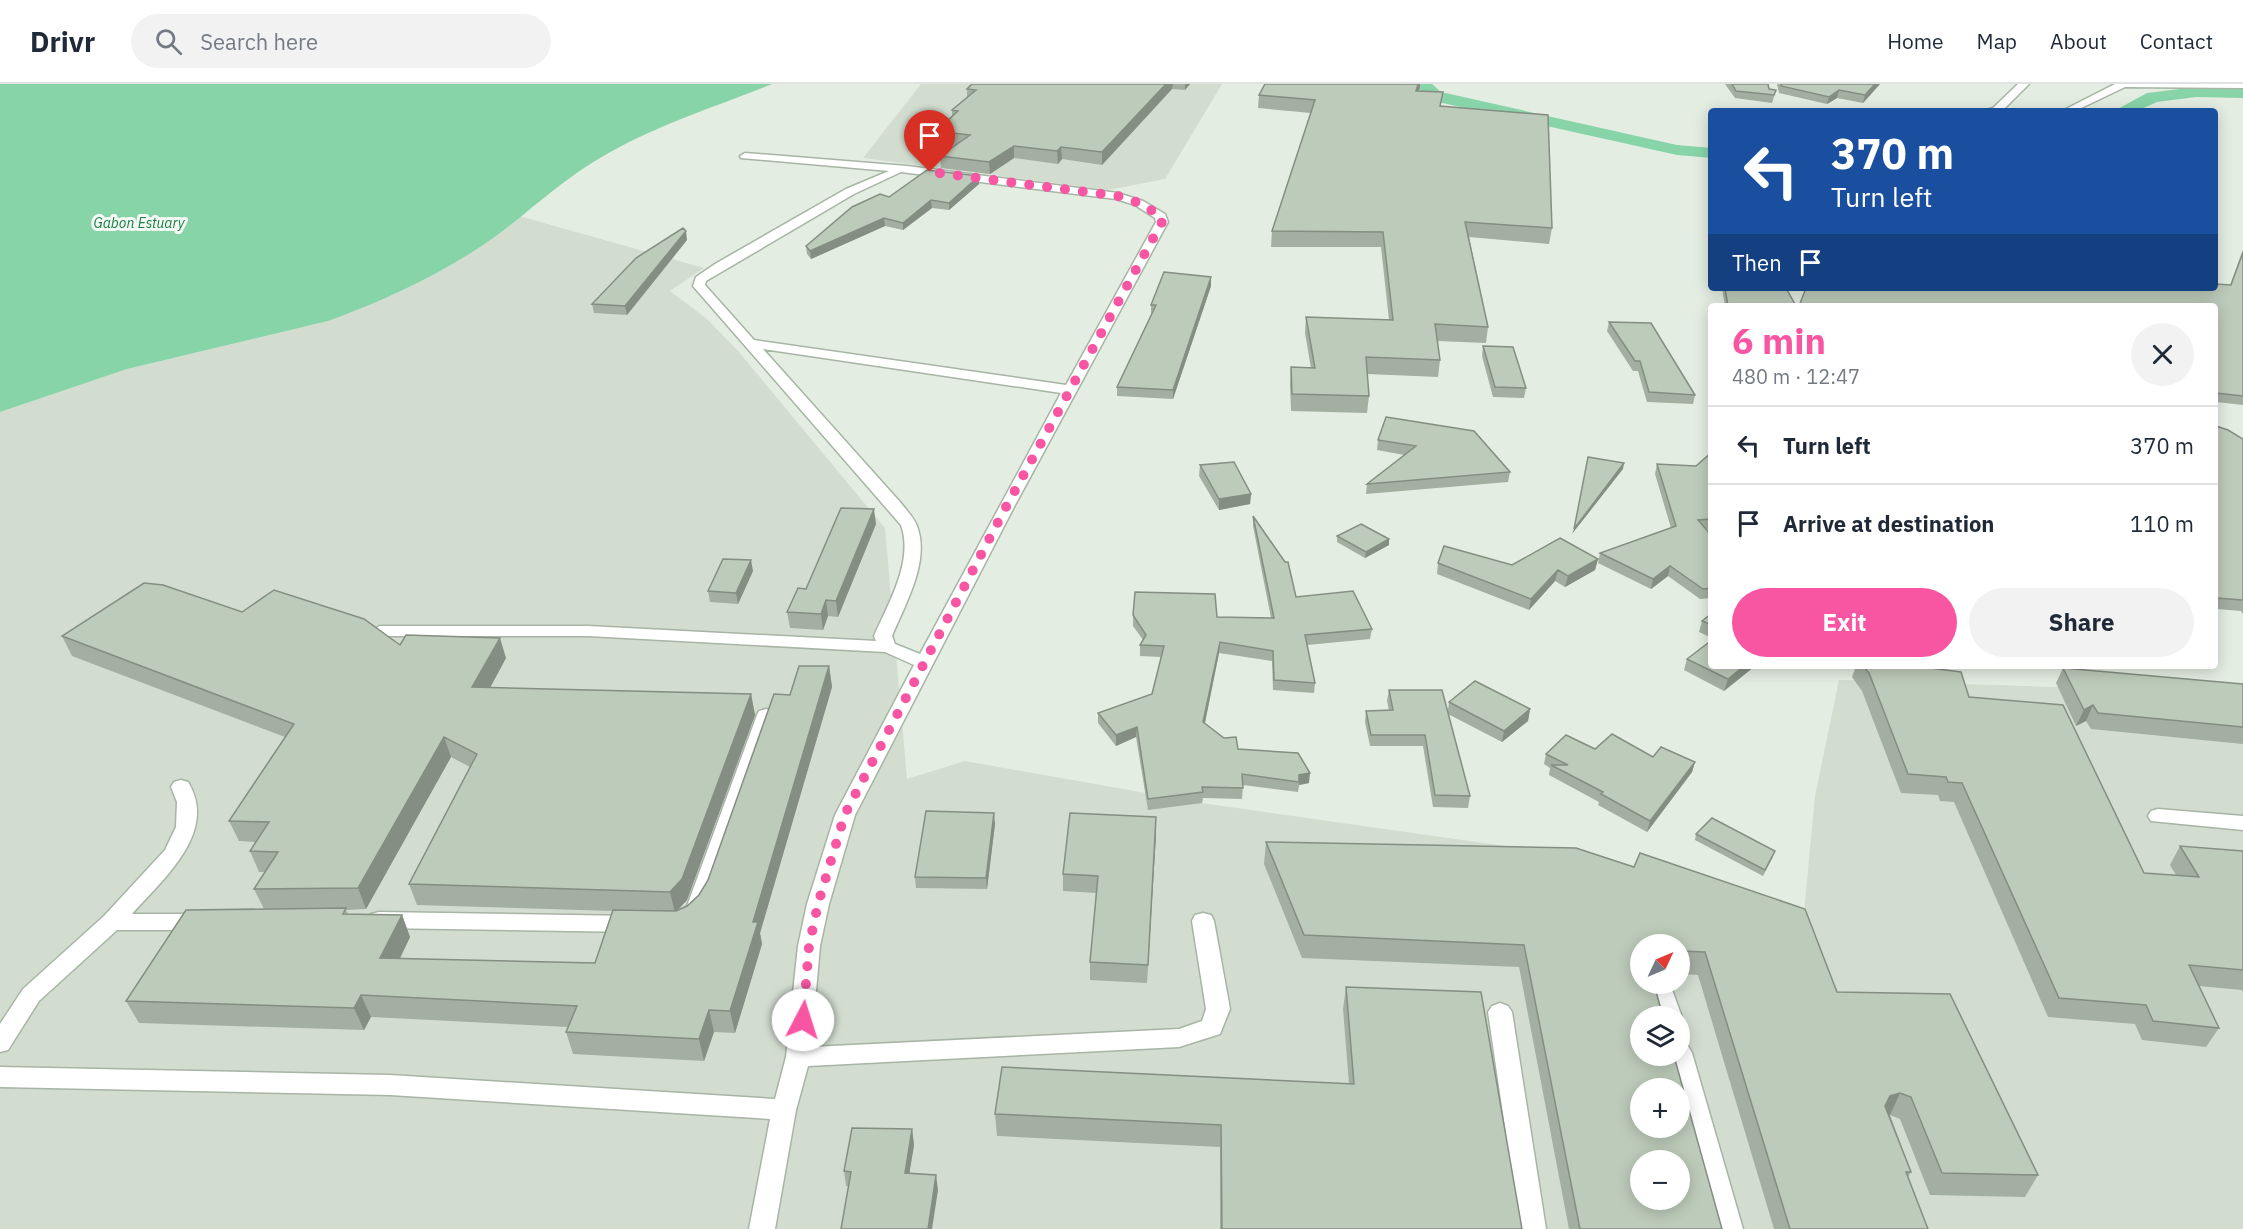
<!DOCTYPE html>
<meta charset="utf-8">
<style>
body{margin:0;font-family:"IBM Plex Sans",sans-serif;background:#f2f2f3;color:#1f2937;height:100vh;display:flex;flex-direction:column;font-size:22px;white-space:nowrap}
*{box-sizing:border-box;margin:0}
p{font-size:20px;color:#747a83}
.icon{flex:none;width:33px;height:33px;fill:none;stroke:currentColor;stroke-width:2;stroke-linecap:round;stroke-linejoin:round}
.map{position:relative;flex:1;overflow:hidden}
.sheet{position:absolute;left:1708px;top:219px;width:510px;height:366px;display:flex;flex-direction:column;background:#fff;border-radius:6px;box-shadow:0 3px 15px #0003}
.sheet>*{flex:none}
.hud{position:absolute;left:1708px;top:24px;width:510px;height:183px;border-radius:6px;box-shadow:0 3px 15px #0003;background:#1a4fa0;color:#fff;overflow:hidden}
.needle{width:39px;rotate:46deg}
.buttons{position:absolute;left:1630px;top:850px;display:grid;gap:12px}
.buttons a{display:grid;place-items:center;width:60px;height:60px;border-radius:50%;background:#fff;box-shadow:0 3px 15px #0003;font-size:30px}
.pin{position:absolute;display:grid;place-items:center;width:51px;height:51px;color:#fff;margin:-62px -26px;border-radius:50% 50% 50% 0;rotate:-45deg;box-shadow:0 0 6px #0007}
.pin .icon{rotate:45deg}
.me{position:absolute;width:66px;margin:-33px;rotate:5deg;stroke-linejoin:round;filter:drop-shadow(0 0 4px #0008)}
.turn{display:flex;align-items:center;gap:21px;height:126px;padding:0 24px;font-size:27px}
.turn .icon{width:78px;height:78px;stroke-width:2.5}
.turn b{display:block;font-size:42px;line-height:51px}
.then{display:flex;align-items:center;height:57px;padding:0 24px;background:#0003;gap:12px;font-size:22px}
.round{display:grid;place-items:center;flex:none;width:63px;height:63px;border-radius:32px;background:#f2f2f3}
.headline{display:flex;align-items:center;justify-content:space-between;height:102px;padding:0 24px}
h1{font-size:36px;font-weight:700;line-height:45px;color:#f855a2}
.primary-button{display:flex;gap:12px;margin-top:auto;padding:12px 24px}
.primary-button a{flex:1;height:69px;border-radius:36px;background:#f855a2;color:#fff;font-size:24px;font-weight:700;line-height:69px;text-align:center}
.primary-button a+a{background:#f2f2f3;color:#1f2937}
ul{padding:0;list-style:none}
li{display:flex;align-items:center;gap:18px;height:78px;padding:0 24px;border-top:2px solid #e0e1e3}
li div{flex:1}
li b{display:block;font-size:22px}
li em{font-style:normal}
header{display:flex;align-items:center;gap:36px;box-sizing:border-box;height:84px;padding:0 30px;background:#fff;border-bottom:2px solid #e0e1e3}
header strong{font-size:28px}
nav{display:flex;gap:33px;margin-inline-start:auto;font-size:21px}
.search{width:420px;height:54px;background:#f2f2f3;display:flex;align-items:center;gap:15px;box-sizing:border-box;padding:0 21px;border-radius:33px;color:#747a83;font-size:22px}
.map>svg:first-child{display:block}
</style>
<header>
<strong>Drivr</strong>
<div class="search"><svg class="icon" aria-label="search" viewBox="0 0 24 24"><circle cx="10" cy="10" r="6"/><path d="M15 15l6 6"/></svg>Search here</div>
<nav><a>Home</a><a>Map</a><a>About</a><a>Contact</a></nav>
</header>
<div class="map">
<svg width="2243" height="1145" viewBox="0 0 2243 1145">
<rect width="100%" height="100%" fill="#e4ede2"/>
<path fill="#d2ddd0" fill-rule="evenodd" d="M921,0H1222L1165,95L1108,106L863,74Z
M519,132L704,184L670,207L707,235L739,268L885,444L907,695L965,677L1202,719L1554,769L1678,791L1804,828L1815,712L1839,596L2243,609V1145H0V328L127,285L328,237L415,199L478,164ZM1641,861H1680V900H1641ZM1641,933H1680V972H1641ZM1641,1005H1680V1044H1641ZM1641,1077H1680V1116H1641Z"/>
<path fill="#88d4a9" d="M0,0H772C715,23 653,42 600,74C557,99 521,136 480,163C433,194 380,218 328,237L127,285L0,328Z"/>
<g fill="none" stroke-linecap="round" stroke-linejoin="round">
<path fill="#88d4a9" fill-rule="evenodd" d="M1414,0H1432L1441,8L1677,61L1712,64V74L1677,71L1429,16Z
M2196,3L2243,4V14L2196,13L2157,18L2137,27H2114L2147,9Z"/>
<defs>
<path id="minor" d="M2018,0H2029L2002,27H1983L1993,24Z
M2115,0H2243V4L2125,3L2075,27H2062Z
M745,69L907,82L1118,109L1143,117L1165,130L1168,138L1014,423L855,731L829,820L820,862L811,963L1179,945L1202,937L1206,925L1192,837L1195,831L1203,829L1211,831L1214,837L1230,925L1220,950L1179,963L808,982L796,1026L775,1145H749L770,1035L390,1011L0,1003V983L390,991L775,1015L786,973L798,862L807,820L835,731L914,581L885,568L588,552H380L371,547L380,542H588L876,557L874,552C888,520 914,477 901,441L693,202L696,193L715,180L846,105L889,87L741,74L740,72ZM901,88L1116,115L1135,121L1155,134L1156,138L1066,301L754,256L705,201L706,197L854,110ZM763,265L1061,309L920,570L895,560L892,552C905,521 929,479 918,445C915,434 906,426 900,418Z
M766,625L773,627L775,631L709,822L706,828L698,830L690,828L687,822L757,631L759,627Z
M181,696L188,698C219,748 163,795 132,830H202L210,832L213,838L210,844L202,846H117L39,917L8,966L0,968V940L23,905L104,832L165,766L176,743L177,718L171,703L174,698Z
M2158,725L2243,732V746L2151,737L2148,732L2151,727Z
M379,828L634,832L642,834L645,840L642,846L634,848L379,844L371,842L368,836L371,830Z
M1663,900L1671,903L1682,933L1680,936V933H1658L1652,909L1655,903Z
M1500,919L1508,922L1512,928L1546,1145H1520L1488,928L1492,922Z
M1680,959L1688,962L1692,969L1743,1145H1717L1669,972H1680Z"/>
</defs>
<use href="#minor" stroke="#a6b5a4" stroke-width="3"/>
<use href="#minor" fill="#fff" fill-rule="evenodd"/>
</g>
<path fill="#a3afa0" fill-rule="evenodd" d="M972,0H1190L1185,6L1172,5L1102,81L1062,75L1058,80L1014,74L990,90L941,84L940,72L955,61L936,59V47L952,33V26L967,14V5Z
M1725,0H1768L1769,5L1776,6L1772,19L1735,14Z
M1777,0H1880L1863,19L1837,14L1827,20L1779,9Z
M1420,3L1419,8L1441,22L1552,144L1549,160L1469,153L1488,243L1486,259L1437,257L1440,276L1438,293L1367,290L1369,312L1367,329L1291,327L1290,300L1291,283L1311,284L1305,249L1306,233L1389,236L1381,163H1271L1272,147L1311,29L1258,24L1259,11Z
M979,92V100L949,126L932,124L903,146L885,142L811,175L807,170L806,162L889,113Z
M687,156L627,231L594,229L592,220Z
M2243,166V321L2216,318V222L2230,201Z
M1211,202L1173,315L1117,312V303L1152,229H1151V221Z
M1722,204H1786L1796,222H1725Z
M1609,238L1695,311L1693,320L1647,318L1638,287H1633L1607,247Z
M1483,262L1526,304L1524,314L1493,313L1482,272Z
M2216,342L2243,355V530L2241,527L2216,525Z
M1474,347L1510,388L1508,398L1366,410L1367,400L1404,371L1377,366L1378,356Z
M1712,368V445H1706L1712,452V514L1700,515L1668,492L1651,505L1598,479L1600,469L1671,444L1655,390L1657,380L1696,382Z
M1200,381L1251,410L1250,420L1219,426L1199,392Z
M1253,432L1296,513L1372,545L1370,555L1307,561L1315,599L1314,609L1273,606L1272,577L1219,569L1205,639L1238,665L1309,699L1299,701L1298,708L1243,701L1242,715L1203,714L1202,719L1148,726L1136,653L1116,662L1098,639V629L1152,610L1161,573L1140,572V561L1143,556L1133,542V531L1271,534L1253,442Z
M876,440L838,533L828,532L823,546L790,544L787,528L806,505Z
M1337,452L1389,461L1365,474L1337,458Z
M1598,475L1595,486L1565,503L1555,497L1529,526L1437,490L1438,479L1512,481Z
M753,487L738,520L710,518L708,507Z
M242,528L400,561L506,574L490,604L751,610L755,631L687,816L677,827L687,822L699,811L708,796L790,611L829,582L832,603L760,849L762,860L735,949L714,948L704,977L573,970L566,948L568,943L371,933L364,946L139,939L126,917L264,825L254,805L265,788H259L250,767L255,758L239,757L229,737L285,653L72,572L62,552ZM451,673L470,683L409,800L417,821L613,827L595,879L400,875L410,853L402,831L348,830L346,826L366,825Z
M1712,529V554L1699,548L1702,537Z
M1687,575L1755,582L1724,607L1684,586Z
M1856,582H1914L1969,613L2144,789L2176,791L2170,781L2180,762L2243,767V908L2242,906L2199,902L2219,944L2206,963L2142,956L2135,940L2048,933L1954,718L1940,717L1938,711L1901,709L1862,607L1852,593Z
M2063,584L2243,600V660L2091,645L2086,637L2076,642L2056,599Z
M1389,606L1448,626L1449,618L1530,625L1528,637L1502,658L1448,630L1470,712L1468,724L1433,723L1423,662H1370L1365,638L1366,627H1389L1387,617Z
M1595,665L1653,673L1695,678L1692,688L1647,748L1598,721L1599,718L1549,691L1550,684L1544,680L1546,670Z
M995,740L987,805L916,804L915,793Z
M1156,750L1147,899L1090,896V878L1096,809L1063,807V790Z
M1696,750L1773,773L1763,792L1695,756Z
M1266,758L1576,764L1837,908L2038,1091L2025,1113L1930,1111L1900,1035L1890,1031L1911,1088L1908,1093L1928,1145H1774L1698,891L1680,890V861H1641L1722,1145H1569L1519,883L1302,874L1264,780Z
M1346,903L1522,1145H1220V1063L997,1052L995,1030L1349,1000L1343,925Z
M912,1045L914,1061L909,1090L938,1106L846,1102L844,1087Z"/>
<path fill="#848e82" d="M1166,0H1173L1172,5L1102,81V68Z
M1185,0H1190L1185,6Z
M1418,0H1420V3L1414,21L1416,7Z
M1875,0H1880L1863,19L1865,11Z
M1839,6L1837,14L1827,20L1829,13Z
M1014,62V74L990,90L989,78Z
M1061,63L1062,75L1058,80L1057,67Z
M979,92V100L949,126V119Z
M931,116L932,124L903,146V139Z
M884,134L885,142L811,175L810,167Z
M686,147L687,156L627,231L625,222Z
M1211,193V202L1173,315V306Z
M1624,379L1623,385L1572,450L1574,445Z
M1251,410L1250,420L1219,426V415Z
M874,425L876,440L838,533L836,517Z
M1389,455V461L1365,474L1366,468Z
M1598,475L1595,486L1565,503L1568,492Z
M751,476L753,487L738,520L736,509Z
M1670,482L1668,492L1651,505L1653,495Z
M1558,486L1555,497L1529,526L1531,515Z
M826,516L828,532L823,546L821,530Z
M500,554L506,574L479,624L472,603Z
M1220,558L1219,569L1203,648V638Z
M829,582L832,603L760,849L762,860L735,949L730,927L753,838Z
M1744,582H1755L1724,607L1728,595Z
M751,610L755,631L687,816L675,829L670,808Z
M2093,621L2086,637L2076,642L2084,626Z
M1530,625L1528,637L1502,658L1504,647Z
M1137,643L1136,653L1116,662V651Z
M444,653L451,673L366,825L358,804Z
M1695,678L1692,688L1647,748L1650,737Z
M1310,689L1309,699L1299,701V691Z
M994,729L995,740L987,805L986,794Z
M1156,733V750L1147,899L1148,881Z
M402,831L410,853L389,896L380,874Z
M361,911L371,933L364,946L354,924Z
M709,926L714,948L704,977L699,955Z
M1900,1009L1890,1031L1879,1034L1890,1012Z
M912,1045L914,1061L907,1104L905,1089Z
M936,1091L938,1106L932,1145H928Z"/>
<path fill="#bdcbba" stroke="#848e82" stroke-width="1.5" fill-rule="evenodd" d="M972,0H1166L1102,68L1061,63L1057,67L1014,62L989,78L940,72L970,51L936,47L958,27L952,26L976,6L967,5Z
M1265,0H1418L1416,7L1443,8L1440,22L1548,31L1552,144L1465,138L1488,243L1435,240L1440,276L1366,273L1369,312L1292,310L1291,283L1315,284L1306,233L1393,236L1383,148L1272,147L1315,16L1259,11Z
M1732,0H1768L1769,5L1776,6L1774,11L1736,7Z
M1781,0H1875L1865,11L1839,6L1829,13L1781,2Z
M927,86L979,92L949,119L931,116L903,139L884,134L810,167L806,162L852,123L880,110L889,113Z
M683,144L686,147L625,222L592,220L636,174Z
M2243,168V312L2216,309V222H1799L1806,204H2216V200L2231,201Z
M1164,188L1211,193L1173,306L1117,303L1156,221H1151Z
M1725,204H1786L1796,222H1728Z
M1609,238L1651,239L1695,311L1649,308L1640,277H1635Z
M1483,262L1513,263L1526,304L1495,303Z
M1386,333L1474,347L1510,388L1367,400L1416,362L1378,356Z
M2216,342L2228,346L2243,355V516L2216,514Z
M1712,368V435L1698,436L1712,452V504L1703,505L1670,482L1653,495L1600,469L1676,442L1657,380L1696,382Z
M1588,373L1624,379L1574,445Z
M1234,378L1251,410L1219,415L1200,381Z
M841,424L874,425L836,517L826,516L821,530L787,528L798,504L806,505Z
M1253,432L1285,478H1288L1296,513L1353,507L1372,545L1305,551L1315,599L1274,596L1273,567L1220,558L1203,638L1224,654L1236,653L1238,665L1298,669L1310,689L1299,691V698L1242,690L1243,704L1202,703L1203,708L1148,715L1137,643L1116,651L1098,629L1152,610L1164,562L1140,561L1146,551L1133,531L1135,508L1215,510L1217,533L1274,534Z
M1361,440L1389,455L1366,468L1337,452Z
M1560,454L1598,475L1568,492L1558,486L1531,515L1438,479L1444,462L1512,481Z
M723,475L751,476L736,509L708,507Z
M144,499L163,501L242,528L274,506L364,535L400,561L406,551L500,554L472,603L751,610L682,795L670,808L409,800L477,670L444,653L358,804L254,805L278,768L250,767L269,738L229,737L294,640L62,552Z
M1712,529V541L1702,537Z
M1712,556V582H1744L1728,595L1687,575Z
M799,582H829L753,838H758L730,927L709,926L699,955L566,948L577,922L361,911L354,924L126,917L186,826L346,824L343,830L402,831L380,874L595,879L613,826L676,827L687,822L699,811L708,796L774,610L790,611Z
M1863,582H1914L1961,588L1969,613L2063,621L2144,789L2199,793L2180,762L2243,767V886L2189,881L2219,944L2153,937L2146,921L2059,914L1962,699L1948,698L1946,693L1908,690L1869,589Z
M2063,584L2243,600V643L2098,629L2093,621L2084,626Z
M1475,597L1530,625L1504,647L1449,618Z
M1389,606H1442L1470,712L1435,711L1425,651H1371L1366,627L1393,626Z
M1612,650L1653,673L1661,663L1695,678L1650,737L1601,710L1603,708L1551,681H1568L1546,670L1566,651L1595,665Z
M926,727L994,729L986,794L915,793Z
M1070,729L1156,733L1148,881L1090,878L1098,792L1063,790Z
M1712,734L1775,767L1765,786L1696,750Z
M1266,758L1576,764L1634,783L1640,769L1805,825L1837,908L1950,910L2038,1091L1942,1089L1911,1013L1900,1009L1890,1012L1885,1022L1911,1088H1906L1928,1145H1790L1705,868L1680,867V861H1641V900H1654L1663,933H1641V972H1674L1722,1145H1580L1524,861L1304,851ZM1641,1005H1680V1044H1641ZM1641,1077H1680V1116H1641Z
M1346,903L1481,908L1522,1145H1222L1221,1041L995,1030L1002,983L1354,1000Z
M852,1044L912,1045L905,1089L936,1091L928,1145H841L851,1088L844,1087Z"/>
<g fill="none" stroke-linecap="round" stroke-linejoin="round">
<path stroke="#f855a2" stroke-width="10" stroke-dasharray="0 18" d="M803,936L809,862L818,820L845,730L1006,423L1162,138L1161,132L1139,119L1118,112L930,88"/>
</g>
<g text-anchor="middle" dominant-baseline="central" stroke-width="6" stroke-linejoin="round" paint-order="stroke">
<g font-size="14" font-style="italic" fill="#187e46" stroke="#f4f9f3">
<text x="139" y="139">Gabon Estuary</text>
</g>
</g>
</svg>
<div class="buttons">
<a><svg class="needle" viewBox="-14 -14 28 28"><path d="M0-13l5 13h-10z" fill="#e53935"/><path d="M0 13l5-13h-10z" fill="#747a83"/></svg></a>
<a><svg class="icon" aria-label="layers" viewBox="0 0 24 24"><path d="M12 4l9 5-9 5-9-5zM3 14l9 5 9-5"/></svg></a>
<a>+</a>
<a>−</a>
</div>
<div class="pin" style="left:930px;top:88px;background:#d93025"><svg class="icon" aria-label="arrive" viewBox="0 0 24 24"><path d="M6 21V4h12l-3 4 3 4H6"/></svg></div>
<svg class="me" style="left:803px;top:936px" viewBox="-20 -20 40 40"><circle r="19" fill="#fff"/><path d="M0-13L10 11 0 6-10 11z" fill="#f855a2"/></svg>
<div class="hud">
<div class="turn"><svg class="icon" aria-label="left" viewBox="0 0 24 24"><path d="M17 20v-9H6M10 6l-5 5 5 5"/></svg><div><b>370 m</b>Turn left</div></div>
<div class="then">Then<svg class="icon" aria-label="arrive" viewBox="0 0 24 24"><path d="M6 21V4h12l-3 4 3 4H6"/></svg></div>
</div>
<section class="sheet">
<div class="headline"><div><h1>6 min</h1><p>480 m · 12:47</p></div><a class="round"><svg class="icon" aria-label="close" viewBox="0 0 24 24"><path d="M6 6l12 12M18 6L6 18"/></svg></a></div>
<ul>
<li><svg class="icon" aria-label="left" viewBox="0 0 24 24"><path d="M17 20v-9H6M10 6l-5 5 5 5"/></svg><div><b>Turn left</b></div><em>370 m</em></li>
<li><svg class="icon" aria-label="arrive" viewBox="0 0 24 24"><path d="M6 21V4h12l-3 4 3 4H6"/></svg><div><b>Arrive at destination</b></div><em>110 m</em></li>
</ul>
<div class="primary-button"><a>Exit</a><a>Share</a></div>
</section>
</div>
